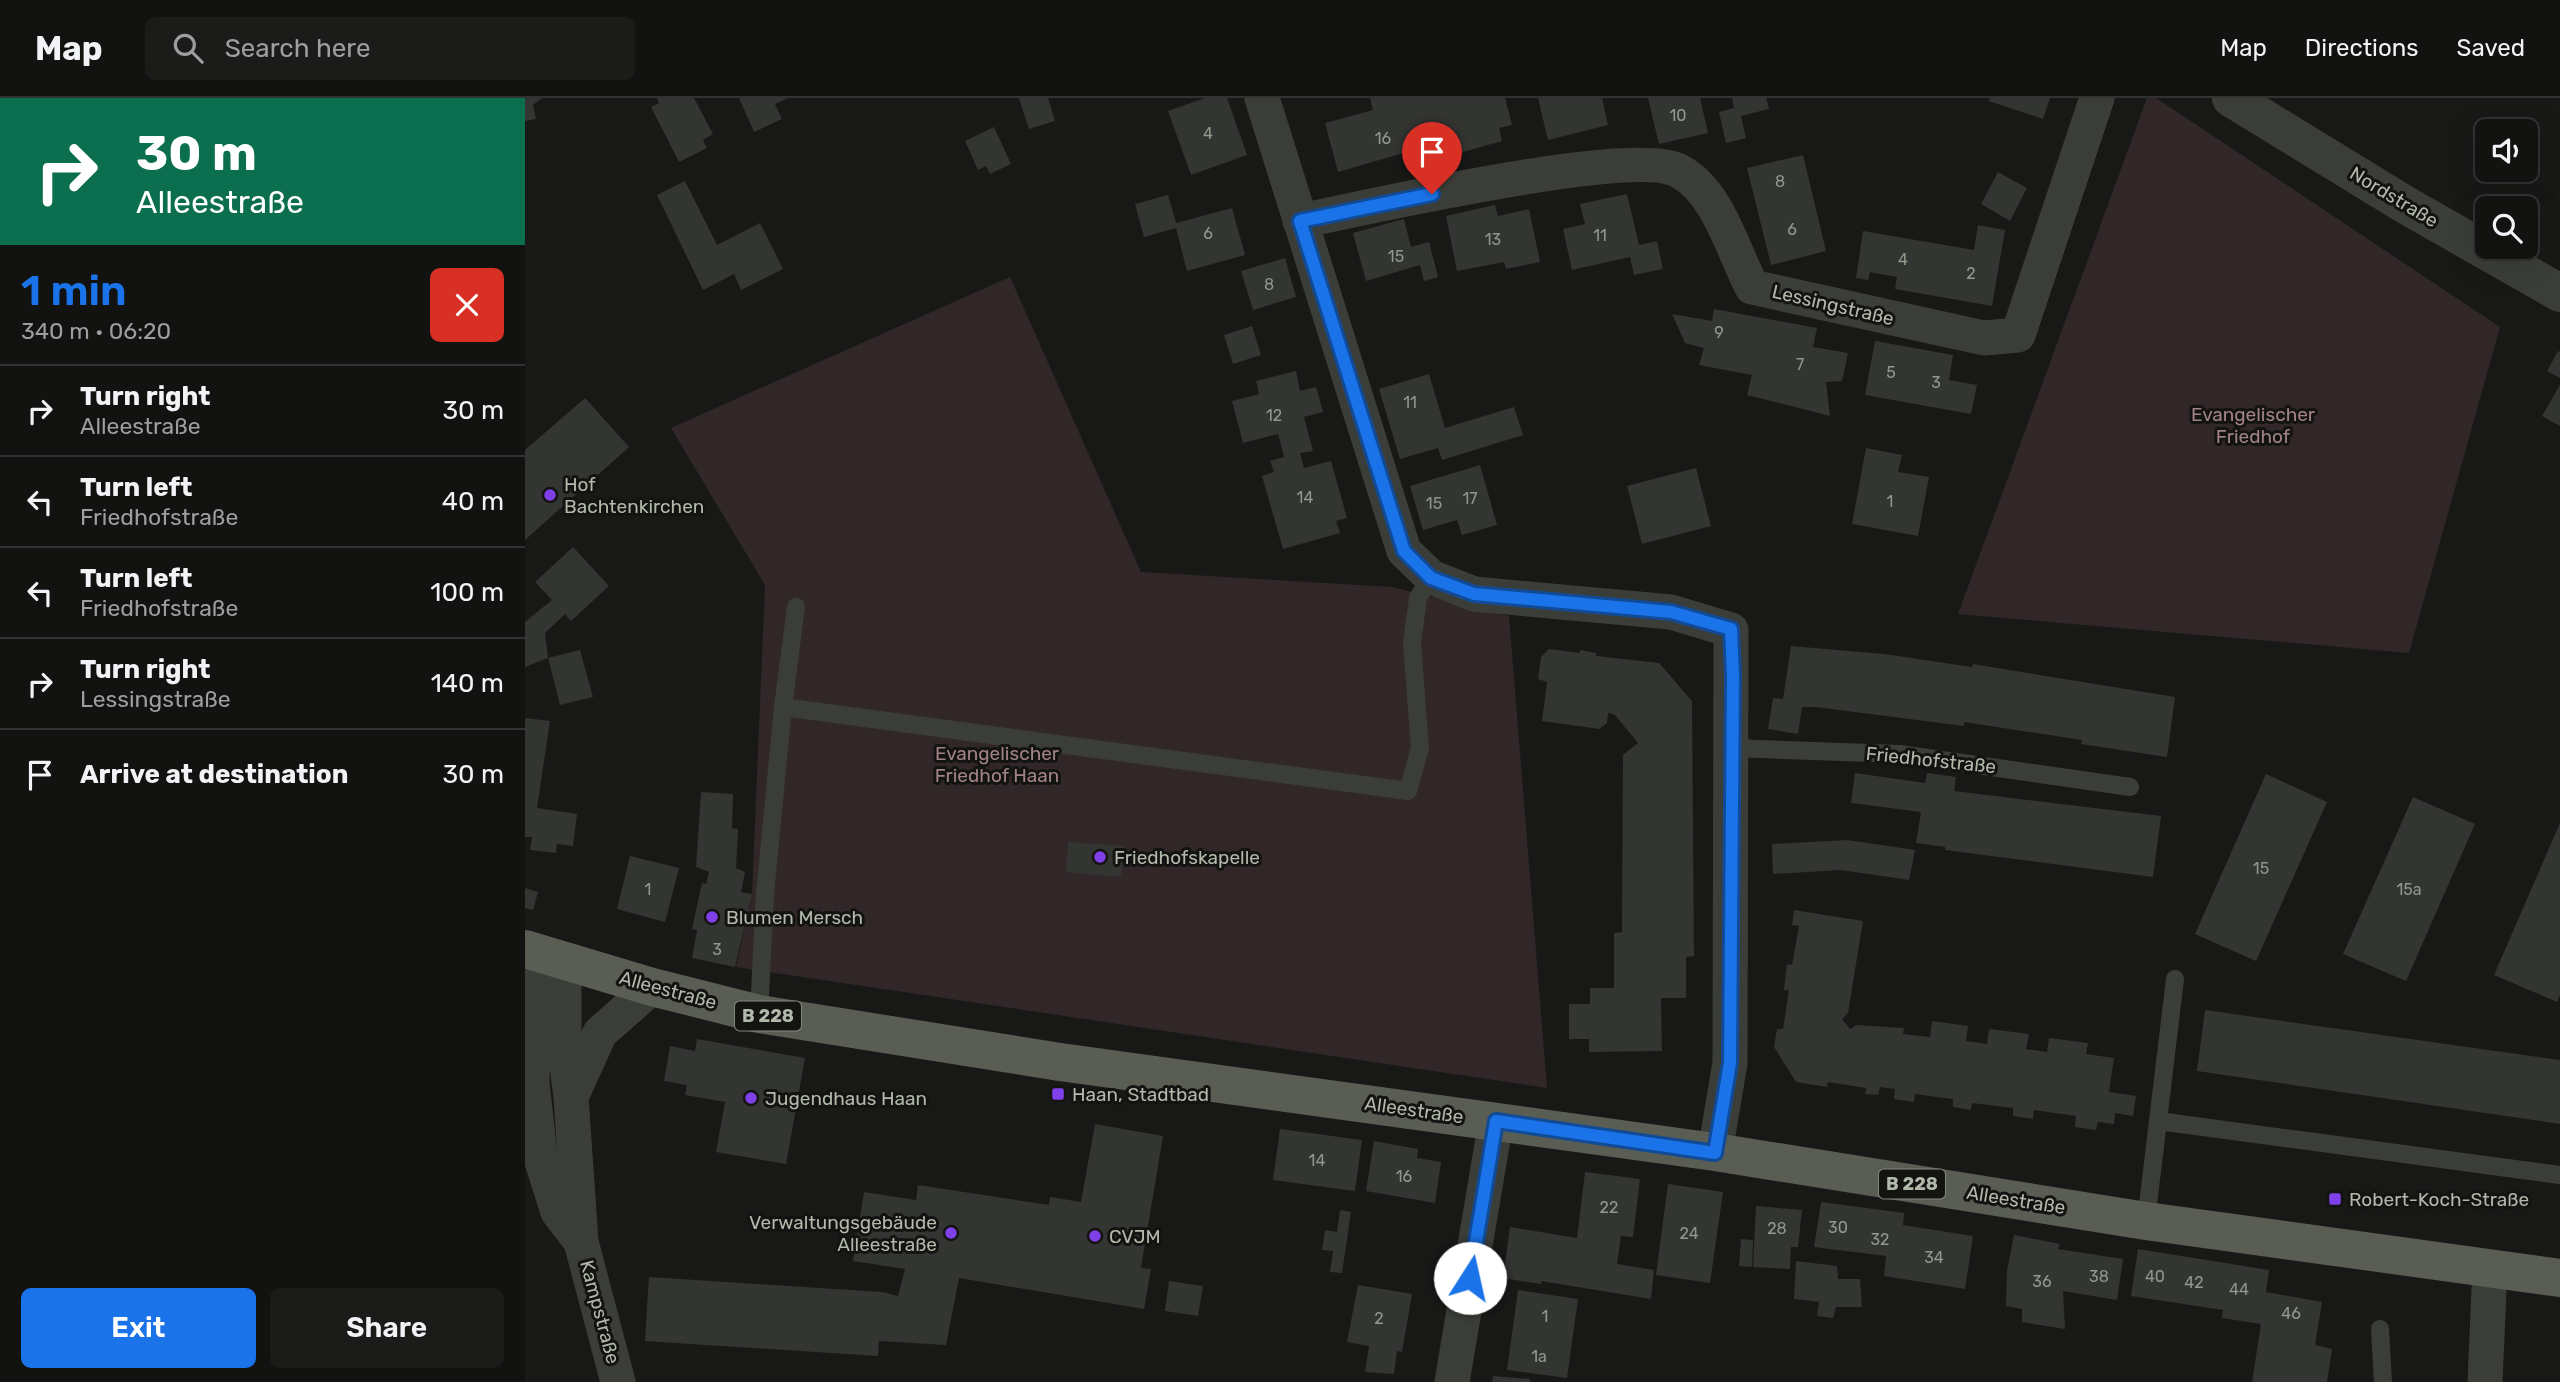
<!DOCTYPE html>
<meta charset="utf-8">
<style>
body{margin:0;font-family:Rubik,sans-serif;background:#1b1c1a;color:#f1f3f6;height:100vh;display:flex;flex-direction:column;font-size:26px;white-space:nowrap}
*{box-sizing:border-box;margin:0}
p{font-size:23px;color:#9c9e9f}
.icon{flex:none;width:38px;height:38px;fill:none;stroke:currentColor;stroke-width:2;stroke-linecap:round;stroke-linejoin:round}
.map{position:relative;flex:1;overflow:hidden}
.sheet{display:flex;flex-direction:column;background:#121311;width:525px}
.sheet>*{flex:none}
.banner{background:#0b6e4f;color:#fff;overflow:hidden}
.buttons{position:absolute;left:1950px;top:21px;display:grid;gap:14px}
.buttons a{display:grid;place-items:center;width:63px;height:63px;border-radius:10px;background:#121311;box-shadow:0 7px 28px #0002,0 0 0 2px #313231;font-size:35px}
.pin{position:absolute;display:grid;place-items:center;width:60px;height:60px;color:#fff;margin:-72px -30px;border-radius:50% 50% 50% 0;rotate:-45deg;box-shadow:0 0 7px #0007}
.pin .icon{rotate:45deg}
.me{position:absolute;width:77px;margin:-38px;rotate:10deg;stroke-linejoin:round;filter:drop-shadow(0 0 5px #0008)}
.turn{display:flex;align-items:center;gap:24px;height:147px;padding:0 21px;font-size:32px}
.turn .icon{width:91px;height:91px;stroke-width:2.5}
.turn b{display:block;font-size:49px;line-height:60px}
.round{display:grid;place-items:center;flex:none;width:74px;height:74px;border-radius:10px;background:#1b1c1a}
.headline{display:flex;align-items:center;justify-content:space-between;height:119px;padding:0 21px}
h1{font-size:42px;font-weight:600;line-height:52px;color:#1a73e8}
.cta{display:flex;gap:14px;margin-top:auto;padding:14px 21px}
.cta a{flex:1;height:80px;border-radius:10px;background:#1a73e8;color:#fff;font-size:28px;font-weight:600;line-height:80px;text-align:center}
.cta a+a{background:#1b1c1a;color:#f1f3f6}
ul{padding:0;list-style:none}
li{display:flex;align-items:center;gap:21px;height:91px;padding:0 21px;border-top:2px solid #313231}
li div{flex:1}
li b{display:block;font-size:26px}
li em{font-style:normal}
header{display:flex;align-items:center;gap:42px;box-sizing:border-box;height:98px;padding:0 35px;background:#121311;border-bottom:2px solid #313231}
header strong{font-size:33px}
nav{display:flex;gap:38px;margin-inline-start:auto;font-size:24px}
.search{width:490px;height:63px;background:#1b1c1a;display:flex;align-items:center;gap:18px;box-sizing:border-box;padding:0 24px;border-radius:10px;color:#9c9e9f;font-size:26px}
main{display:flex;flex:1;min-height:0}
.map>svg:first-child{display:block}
</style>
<header>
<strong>Map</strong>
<div class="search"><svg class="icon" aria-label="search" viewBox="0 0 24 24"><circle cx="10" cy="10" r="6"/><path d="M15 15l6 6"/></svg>Search here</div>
<nav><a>Map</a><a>Directions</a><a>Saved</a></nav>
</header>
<main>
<section class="sheet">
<div class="banner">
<div class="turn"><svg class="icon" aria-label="right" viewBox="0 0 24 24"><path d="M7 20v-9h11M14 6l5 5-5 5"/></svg><div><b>30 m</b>Alleestraße</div></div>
</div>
<div class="headline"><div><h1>1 min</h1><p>340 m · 06:20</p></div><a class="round" style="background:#d93025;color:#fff"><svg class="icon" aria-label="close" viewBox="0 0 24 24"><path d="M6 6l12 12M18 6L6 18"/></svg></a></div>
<ul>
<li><svg class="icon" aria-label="right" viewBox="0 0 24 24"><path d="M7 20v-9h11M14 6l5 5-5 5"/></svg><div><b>Turn right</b><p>Alleestraße</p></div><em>30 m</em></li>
<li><svg class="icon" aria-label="left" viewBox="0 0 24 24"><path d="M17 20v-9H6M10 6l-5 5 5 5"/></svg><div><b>Turn left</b><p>Friedhofstraße</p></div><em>40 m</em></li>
<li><svg class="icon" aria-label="left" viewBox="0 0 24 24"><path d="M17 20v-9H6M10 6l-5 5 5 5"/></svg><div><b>Turn left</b><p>Friedhofstraße</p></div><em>100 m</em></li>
<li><svg class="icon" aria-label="right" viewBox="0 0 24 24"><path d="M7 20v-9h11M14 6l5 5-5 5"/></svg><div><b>Turn right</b><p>Lessingstraße</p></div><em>140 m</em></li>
<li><svg class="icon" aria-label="arrive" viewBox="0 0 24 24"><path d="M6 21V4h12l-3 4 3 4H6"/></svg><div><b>Arrive at destination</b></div><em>30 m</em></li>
</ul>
<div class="cta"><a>Exit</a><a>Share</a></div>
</section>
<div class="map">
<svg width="2035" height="1284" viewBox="0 0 2035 1284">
<rect width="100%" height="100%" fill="#181917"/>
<path fill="#312729" d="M1622,0H1631L1975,229L1884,555L1433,516Z
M485,179L616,474L867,489L984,518L1022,990L211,869L227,796L240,487L146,330Z"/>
<path fill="#333532" d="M0,0H17L8,7L11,21L0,23Z
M132,0H169L188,36L178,42L182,50L154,64L126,9L134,5Z
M214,0H263L250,6L257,21L229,34Z
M494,0H523L530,23L504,31Z
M680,0H702L722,57L666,77L643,13Z
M845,0H980L987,27L974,30L977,43L917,60L913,45L813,74L800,25L848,12Z
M1013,0H1077L1083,27L1023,42Z
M1123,0H1175L1183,35L1134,46Z
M1207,0H1241L1244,11L1216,18L1221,40L1201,45L1194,14L1209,10Z
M1465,0H1525L1518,21L1464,3Z
M469,29L486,66L465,76L461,68L453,72L440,43Z
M1278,57L1301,153L1246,167L1222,70Z
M1473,74L1502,90L1485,123L1456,106Z
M160,83L192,147L235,125L258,171L216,192L209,176L178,192L132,97Z
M1102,96L1114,147L1132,143L1138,171L1109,177L1105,159L1047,172L1038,131L1060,126L1055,106Z
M643,97L651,125L707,110L720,157L662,173L651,130L619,139L610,106Z
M970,107L973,118L1004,111L1015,164L981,171L979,164L932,173L921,118Z
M879,121L886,149L904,144L913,179L899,183L895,167L841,183L828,135Z
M1453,127L1480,132L1467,208L1370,191L1372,179L1345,174L1343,182L1331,180L1338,133L1449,152Z
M760,160L771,199L728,212L716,173Z
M1189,211L1292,230L1288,249L1323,255L1317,283L1301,284L1305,318L1222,297L1227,277L1174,267L1179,250L1160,245L1147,216L1187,223Z
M727,228L736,257L708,266L699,237Z
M1350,243L1428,257L1424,282L1452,287L1446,316L1340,297Z
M2033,253L2035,254V280L2022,273Z
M771,273L775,293L791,289L798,314L779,319L788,353L775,355L779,370L806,363L822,420L811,423L815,435L758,451L737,378L749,374L745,363L759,359L753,336L718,345L707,303L734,296L731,283Z
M904,276L920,330L989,309L998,337L917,362L913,350L875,361L854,291Z
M2035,287V328L2017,318Z
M60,300L104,349L0,442V352Z
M1341,350L1377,357L1373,374L1404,379L1393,438L1327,426Z
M955,367L972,427L937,437L932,422L898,432L885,388Z
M1171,370L1186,428L1117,446L1102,388Z
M48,449L84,488L46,523L40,516L20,535L23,560L0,569V524L27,502L10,484Z
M1266,548L1359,556L1447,569L1448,566L1650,599L1642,659L1556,646L1557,642L1439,624V628L1291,609H1277L1273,636L1243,631L1248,600L1258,601Z
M1024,551L1055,555V552L1071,555V558L1134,565L1167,603L1169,858L1161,859V900H1136L1137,953L1064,954V941H1044V906H1065V890H1089V835L1097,834L1098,657L1113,645L1089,616L1083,615L1082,625L1074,631L1017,623L1022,584L1013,581L1016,559Z
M55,552L68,599L35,607L23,560Z
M0,620L25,623L12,710L52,716L48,748L32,746L31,755L5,752L7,739H0Z
M1330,675L1400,685L1402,675L1431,679L1429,693L1636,718L1628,779L1420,752V749L1391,745L1396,714L1326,705Z
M1741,676L1802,704L1731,863L1670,836Z
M176,694L208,696L207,730L213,731L211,770L220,774L216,794L227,796L210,869L167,860L172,832L167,831L177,785L181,786L184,774L171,769Z
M1888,699L1950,726L1881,883L1818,856Z
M2035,725V897L2032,904L1969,877Z
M1322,742L1390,752L1384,782L1316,772L1248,776L1247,746Z
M543,744L598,748L596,779L541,774Z
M105,758L154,770L140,824L92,811Z
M0,790L13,794L8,812L0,810Z
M1269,812L1338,823L1323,915L1317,921L1325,931L1332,927L1379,930L1378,936L1405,939L1407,923L1443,928L1441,943L1462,946L1464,931L1504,936L1501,951L1522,954L1524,940L1563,945L1561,956L1589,960L1584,994L1611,998L1608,1018L1590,1015L1589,1026L1573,1024L1571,1032L1550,1029L1551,1018L1509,1012L1508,1021L1488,1018V1010L1447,1005L1446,1012L1428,1009V1001L1411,999L1390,996L1389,1004L1369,1001L1370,991L1355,989L1353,997L1340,996L1341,990L1303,984L1302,989L1271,984L1249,949L1252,931H1258L1264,892H1259L1262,866L1267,867L1274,828L1267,827Z
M1680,912L2035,962V1026L1672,973Z
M172,941L280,960L261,1066L191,1054L200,1004L160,997L162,987L139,983L145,948L170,953Z
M570,1026L638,1038L616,1170L626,1171L619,1211L434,1180L421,1247L354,1243L353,1258L120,1243L124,1179L357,1194L373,1198L380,1171L328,1163L339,1094L391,1102L393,1087L524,1107L525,1099L556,1104Z
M755,1031L837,1042L830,1093L748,1082Z
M849,1043L893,1051L892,1060L916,1064L910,1105L841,1093Z
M1060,1074L1115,1081L1108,1139L1096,1138L1092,1166L1129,1172L1126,1201L1016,1183V1186L978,1180L985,1129L1052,1140Z
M1143,1086L1198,1094L1185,1185L1131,1177Z
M1296,1104L1379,1115L1378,1127L1448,1138L1440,1191L1359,1178L1361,1158L1289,1149Z
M1231,1108L1277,1112L1273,1149H1266L1265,1171L1228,1169Z
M815,1112L826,1114L817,1175L805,1174L808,1153L797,1152L800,1132L812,1134Z
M1489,1137L1535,1146L1533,1151L1598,1161L1592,1202L1538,1193L1540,1231L1497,1224V1211L1481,1208L1482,1173Z
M1216,1141L1228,1142L1227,1169L1214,1168Z
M1613,1151L1744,1172L1741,1194L1797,1204L1790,1247L1807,1251L1802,1284H1727L1736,1226L1697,1220L1698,1212L1606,1198Z
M1271,1163L1312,1168L1313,1181H1335L1337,1209H1311L1308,1220L1292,1218L1294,1204L1269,1201Z
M644,1183L678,1188L673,1218L640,1213Z
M833,1187L887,1196L877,1254L872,1253L869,1276L840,1274L844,1248L822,1244Z
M993,1192L1053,1201L1042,1280L982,1272Z
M968,1278L1005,1281V1284H967Z"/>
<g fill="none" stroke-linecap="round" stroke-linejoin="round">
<path stroke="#3b3e38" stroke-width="18" d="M258,609L271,509
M1206,650L1375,656L1605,689
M234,916L240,796L258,609L883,693L895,650L887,545L893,500L906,479
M1633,1023L2035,1077
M1621,1123L1650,881
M1855,1231L1858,1284"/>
<path stroke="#3b3e38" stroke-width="35" d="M737,0L879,453L906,479L949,496L1146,514L1206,532L1205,965L1190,1054
M775,123C839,110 1108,48 1154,73C1193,93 1208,153 1227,189L1459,240L1493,237L1572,0
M21,858L8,920L7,985L15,1057L33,1114L54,1141
M39,862V945L46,999L56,1144L93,1284
M46,999L75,935L127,889
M927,1284L971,1023
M1960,1284L1965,1170"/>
<path stroke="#3b3e38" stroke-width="38" d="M1706,0L1879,106L2035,195"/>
<path stroke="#595d54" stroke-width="38" d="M0,851L127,889L234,916L535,964L1190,1054L1621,1123L2035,1180"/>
</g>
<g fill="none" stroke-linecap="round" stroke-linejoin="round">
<defs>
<path id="route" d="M907,96L775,123L879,453L906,480L949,496L1146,514L1206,531L1208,577L1205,965L1190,1055L971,1023L945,1180"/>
</defs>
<use href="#route" stroke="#114b97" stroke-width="18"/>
<use href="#route" stroke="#1a73e8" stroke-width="12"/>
</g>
<g fill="#8040e9" stroke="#131412" stroke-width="2.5">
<circle cx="25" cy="397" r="7"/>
<circle cx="575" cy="759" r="7"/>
<circle cx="187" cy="819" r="7"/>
<rect x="526" y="989" width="14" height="14" rx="3.5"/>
<circle cx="226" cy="1000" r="7"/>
<rect x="1803" y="1094" width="14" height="14" rx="3.5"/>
<circle cx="426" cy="1135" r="7"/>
<circle cx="570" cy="1138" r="7"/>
</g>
<g text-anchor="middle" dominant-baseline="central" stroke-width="6" stroke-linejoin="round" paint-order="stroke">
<g font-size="16" fill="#92978c">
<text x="1153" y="17">10</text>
<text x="683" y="35">4</text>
<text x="858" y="40">16</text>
<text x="1255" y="83">8</text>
<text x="1267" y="131">6</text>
<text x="683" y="135">6</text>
<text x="1075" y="137">11</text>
<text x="968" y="141">13</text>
<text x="871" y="158">15</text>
<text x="1378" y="161">4</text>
<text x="1446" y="175">2</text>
<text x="744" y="186">8</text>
<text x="1194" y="234">9</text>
<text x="1275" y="266">7</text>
<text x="1366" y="274">5</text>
<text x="1411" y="284">3</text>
<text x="885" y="304">11</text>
<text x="749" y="317">12</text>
<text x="780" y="399">14</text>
<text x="945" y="400">17</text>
<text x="1365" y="403">1</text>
<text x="909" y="405">15</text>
<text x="1736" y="770">15</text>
<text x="123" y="791">1</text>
<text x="1884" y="791">15a</text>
<text x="192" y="851">3</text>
<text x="792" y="1062">14</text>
<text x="879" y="1078">16</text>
<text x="1084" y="1109">22</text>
<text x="1313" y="1129">30</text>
<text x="1252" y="1130">28</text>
<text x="1164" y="1135">24</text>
<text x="1355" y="1141">32</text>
<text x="1409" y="1159">34</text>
<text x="1574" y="1178">38</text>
<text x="1630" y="1178">40</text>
<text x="1517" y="1183">36</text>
<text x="1669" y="1184">42</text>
<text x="1714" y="1191">44</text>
<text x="1766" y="1215">46</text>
<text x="1020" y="1218">1</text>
<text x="854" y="1220">2</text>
<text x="1014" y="1258">1a</text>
</g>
<g fill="#131412" stroke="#82877c" stroke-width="2">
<rect x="210" y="903.5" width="66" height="29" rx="5"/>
<rect x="1354" y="1071.5" width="66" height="29" rx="5"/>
</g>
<g font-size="18" font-weight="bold" fill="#b2b8aa">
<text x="243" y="918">B 228</text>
<text x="1387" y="1086">B 228</text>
</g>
<g font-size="19" fill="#b2b8aa" stroke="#131412">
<text transform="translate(1869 99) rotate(31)">Nordstraße</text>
<text transform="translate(1308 207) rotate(13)">Lessingstraße</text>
<text transform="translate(1406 662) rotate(6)">Friedhofstraße</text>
<text transform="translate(143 892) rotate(15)">Alleestraße</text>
<text transform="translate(889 1012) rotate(8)">Alleestraße</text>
<text transform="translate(1491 1102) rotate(9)">Alleestraße</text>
<text transform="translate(75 1214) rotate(75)">Kampstraße</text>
</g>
<g font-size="19" fill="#a28289" stroke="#131412">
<text x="1728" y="316">Evangelischer<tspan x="1728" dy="22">Friedhof</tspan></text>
<text x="472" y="655">Evangelischer<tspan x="472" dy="22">Friedhof Haan</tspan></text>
</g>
<g font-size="19" fill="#b2b8aa" stroke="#131412" text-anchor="start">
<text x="39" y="386">Hof<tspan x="39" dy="22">Bachtenkirchen</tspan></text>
<text x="589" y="759">Friedhofskapelle</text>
<text x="201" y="819">Blumen Mersch</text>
<text x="547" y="996">Haan, Stadtbad</text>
<text x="240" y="1000">Jugendhaus Haan</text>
<text x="1824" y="1101">Robert-Koch-Straße</text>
<text x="412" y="1124" text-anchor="end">Verwaltungsgebäude<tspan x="412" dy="22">Alleestraße</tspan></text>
<text x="584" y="1138">CVJM</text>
</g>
</g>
</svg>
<div class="buttons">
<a><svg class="icon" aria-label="sound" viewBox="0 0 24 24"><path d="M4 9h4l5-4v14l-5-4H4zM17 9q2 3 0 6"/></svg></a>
<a><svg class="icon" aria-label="search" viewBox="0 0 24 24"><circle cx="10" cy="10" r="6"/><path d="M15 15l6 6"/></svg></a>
</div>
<div class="pin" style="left:907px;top:96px;background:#d93025"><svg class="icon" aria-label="arrive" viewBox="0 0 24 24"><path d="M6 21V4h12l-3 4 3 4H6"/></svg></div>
<svg class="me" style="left:945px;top:1180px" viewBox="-20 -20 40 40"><circle r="19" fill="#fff"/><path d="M0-13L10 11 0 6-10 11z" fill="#1a73e8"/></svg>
</div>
</main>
